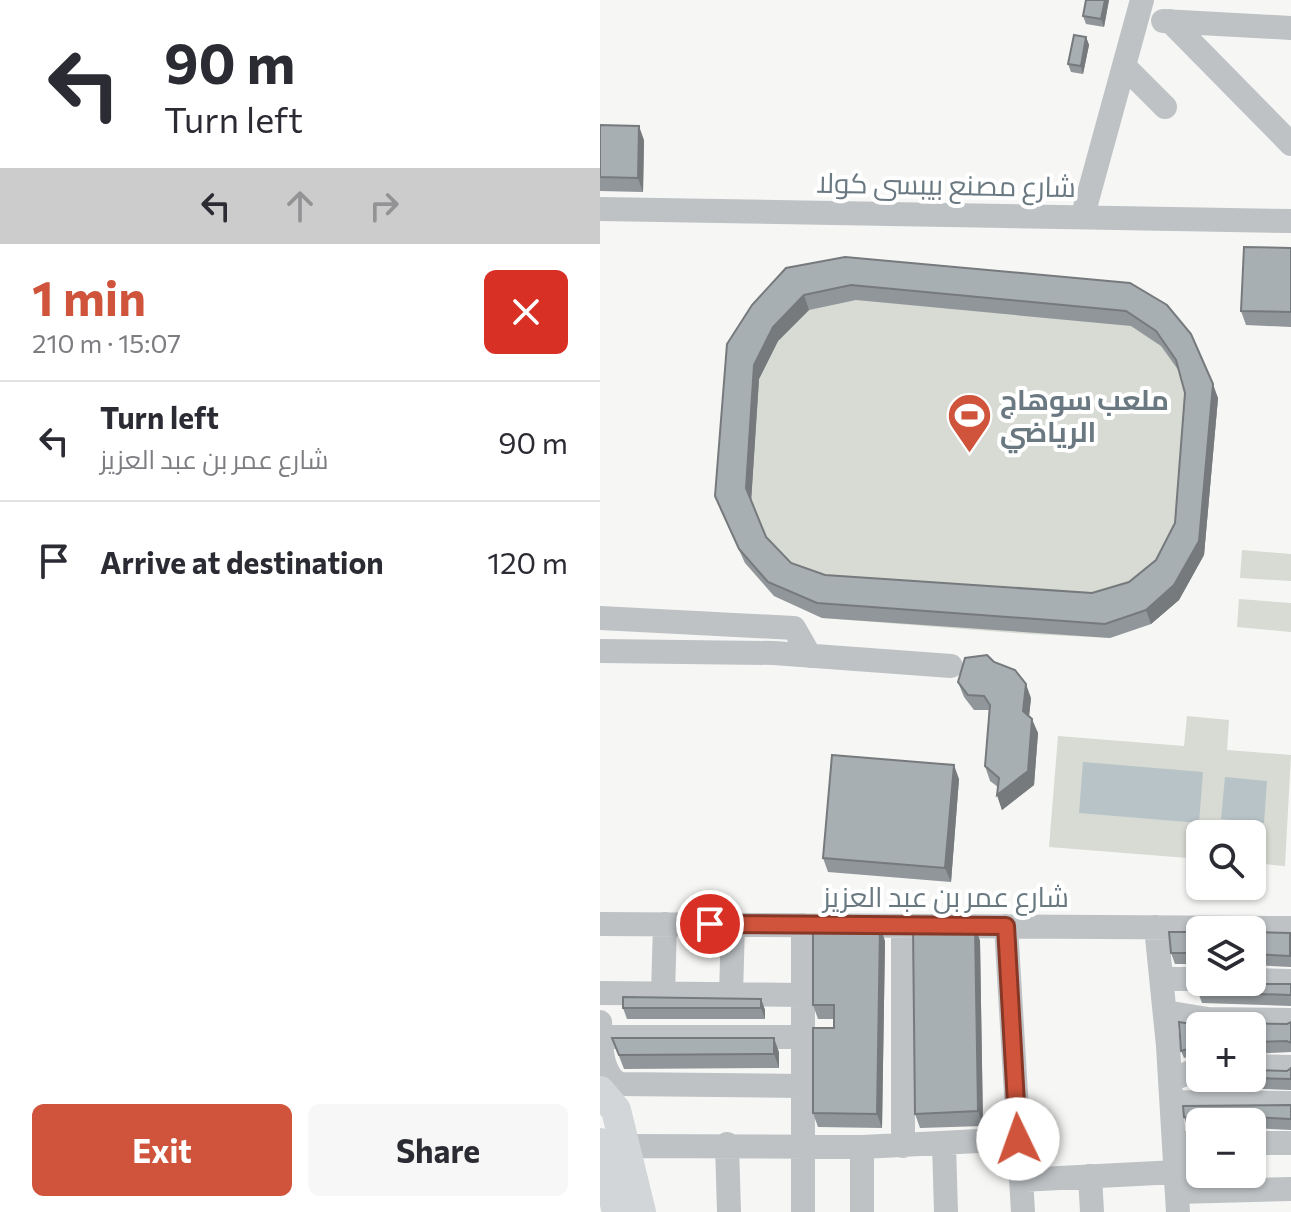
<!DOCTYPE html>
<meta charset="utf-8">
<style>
body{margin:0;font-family:Commissioner,Cairo,sans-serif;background:#f7f7f7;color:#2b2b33;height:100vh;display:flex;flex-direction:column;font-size:30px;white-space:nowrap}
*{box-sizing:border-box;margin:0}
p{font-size:26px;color:#7c7c81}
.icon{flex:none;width:44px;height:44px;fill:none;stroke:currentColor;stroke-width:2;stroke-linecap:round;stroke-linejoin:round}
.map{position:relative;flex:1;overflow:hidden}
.side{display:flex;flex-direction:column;background:#fff;width:600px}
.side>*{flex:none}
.hud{background:#fff;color:#2b2b33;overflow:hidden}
.tools{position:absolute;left:586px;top:820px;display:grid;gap:16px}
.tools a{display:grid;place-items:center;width:80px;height:80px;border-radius:12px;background:#fff;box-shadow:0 2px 6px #0004;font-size:40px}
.pin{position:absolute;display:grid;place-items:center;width:68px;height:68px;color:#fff;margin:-34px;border:4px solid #fff;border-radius:50%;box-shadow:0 2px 8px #0007}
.me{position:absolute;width:88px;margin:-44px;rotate:357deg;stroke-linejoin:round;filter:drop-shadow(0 0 6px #0008)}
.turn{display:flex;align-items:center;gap:28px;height:168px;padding:0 32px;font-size:36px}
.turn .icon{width:104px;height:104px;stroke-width:2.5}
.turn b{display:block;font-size:56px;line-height:68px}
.lanes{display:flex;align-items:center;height:76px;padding:0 32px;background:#0003;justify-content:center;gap:40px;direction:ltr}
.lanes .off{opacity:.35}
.round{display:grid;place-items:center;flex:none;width:84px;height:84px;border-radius:12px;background:#f7f7f7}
.summary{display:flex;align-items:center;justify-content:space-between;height:136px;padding:0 32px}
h1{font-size:48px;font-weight:700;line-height:60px;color:#cf543b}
.primary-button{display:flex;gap:16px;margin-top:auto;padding:16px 32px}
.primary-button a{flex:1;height:92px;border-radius:12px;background:#cf543b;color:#fff;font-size:32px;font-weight:700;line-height:92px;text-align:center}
.primary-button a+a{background:#f7f7f7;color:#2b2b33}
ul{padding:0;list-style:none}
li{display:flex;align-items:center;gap:24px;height:120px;padding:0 32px;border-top:2px solid #e1e1e2}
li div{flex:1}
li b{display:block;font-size:30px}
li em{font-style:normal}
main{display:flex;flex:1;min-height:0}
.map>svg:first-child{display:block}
</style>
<main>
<section class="side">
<div class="hud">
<div class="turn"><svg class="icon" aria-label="left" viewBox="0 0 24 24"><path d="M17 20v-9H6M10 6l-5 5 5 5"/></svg><div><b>90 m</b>Turn left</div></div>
<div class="lanes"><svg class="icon" aria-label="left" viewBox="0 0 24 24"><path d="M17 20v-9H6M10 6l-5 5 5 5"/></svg><svg class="icon off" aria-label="ahead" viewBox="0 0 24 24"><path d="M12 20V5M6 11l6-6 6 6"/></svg><svg class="icon off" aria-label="right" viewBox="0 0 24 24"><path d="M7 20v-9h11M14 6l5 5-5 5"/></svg></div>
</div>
<div class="summary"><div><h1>1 min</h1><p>210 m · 15:07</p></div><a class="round" style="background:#d93025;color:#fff"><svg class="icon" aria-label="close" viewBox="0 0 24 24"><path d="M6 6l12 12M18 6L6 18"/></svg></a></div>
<ul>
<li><svg class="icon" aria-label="left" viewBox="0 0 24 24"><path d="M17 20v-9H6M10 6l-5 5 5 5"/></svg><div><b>Turn left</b><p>شارع عمر بن عبد العزيز</p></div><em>90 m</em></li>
<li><svg class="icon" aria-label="arrive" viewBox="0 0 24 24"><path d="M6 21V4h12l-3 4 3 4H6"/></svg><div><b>Arrive at destination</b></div><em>120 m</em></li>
</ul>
<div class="primary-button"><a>Exit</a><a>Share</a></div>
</section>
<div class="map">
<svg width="691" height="1212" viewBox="0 0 691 1212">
<rect width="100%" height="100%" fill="#f6f6f4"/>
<path fill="#d7dbd3" d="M191,282L535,297L596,349L618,398L604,555L551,624L510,638L429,634L222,618L174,596L145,563L120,510L132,358Z
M642,550L691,554V581L640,578Z
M639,599L691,603V632L637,627Z
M587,716L629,720L627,750L691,755L685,866L652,863V834H600V859L449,847L458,736L584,746Z"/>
<path fill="#b8c3c7" d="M483,762L603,772L599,823L479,813Z
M625,777L667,781L664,823L621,819Z"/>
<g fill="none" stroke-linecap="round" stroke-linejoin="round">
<path stroke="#bec2c5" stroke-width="24" d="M563,21L691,28
M570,21L691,144
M524,66L565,107
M0,209L691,221
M483,215L542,0
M0,618L194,628L210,656
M0,651L174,653L351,666
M0,924L691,928
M406,926L423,1212
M556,927L568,1046L578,1212
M562,979H600
M652,980L691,981
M0,993L202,995
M63,994L65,924
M131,995L133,924
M565,1012L608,1019L691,1020
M0,1022C1,1044 0,1073 19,1084L202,1086
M1,1037H202
M652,1066L691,1067
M571,1080L600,1068
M572,1102L691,1103
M574,1143H600
M652,1143H691
M127,1144L129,1212
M344,1144L346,1212
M303,1146V926
M262,1147V1212
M9,1151L26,1146L262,1147L418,1139
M490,1176L492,1212
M421,1180L576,1172
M577,1192L691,1189
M203,1212V925"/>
<path stroke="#d2d6d9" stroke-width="30" d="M0,1091L16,1110L41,1212
M0,1143L17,1212"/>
</g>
<path fill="#90969a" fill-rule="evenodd" d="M509,0L504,27L486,24L483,16Z
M486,37L489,45L483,74L471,72L468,64Z
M0,125L44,140L43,192L0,191Z
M691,248V327L646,325L641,311Z
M186,268L530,283L618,398L604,555L579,600L551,624L510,638L222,618L174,596L145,563L115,496ZM256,300L531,326L561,346L579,371L585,393L575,523L556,560L529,582L492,593L225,575L191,563L166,537L151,501L159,379L178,341L209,310Z
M358,682L431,698L429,716L438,733L434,785L402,810L397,795L398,787L390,781L385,766L389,710H374L364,697Z
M359,779L351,882L228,872L223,858Z
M375,927L380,941L383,1126L320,1128L315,1114Z
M600,932V964H575L571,953Z
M652,932L691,936V967L652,965Z
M285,941L282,1128L218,1127L213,1113L234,1028V1019H218L213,1005Z
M647,984H691V1006L602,1003L598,992Z
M161,999L165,1010V1019H27L23,1008Z
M691,1022V1052L652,1054V1026L687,1024Z
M598,1025L600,1032V1053L584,1058L581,1051Z
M12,1038L179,1052V1068L24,1069Z
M691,1068V1090L612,1087L609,1078H652L687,1071Z
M691,1105V1130L652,1128V1122H600V1130L588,1128L584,1117Z"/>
<path fill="#767a7d" d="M505,0H509L504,27L501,19Z
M486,37L489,45L483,74L481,66Z
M39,126L44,140L43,192L38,178Z
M204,295L209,310L178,341L159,379L151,503L146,488L154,365L173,327Z
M613,384L618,398L604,555L579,600L551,624L546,610L574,585Z
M426,684L431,698L428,726L423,711Z
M432,719L438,733L434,785L402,810L397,795Z
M354,765L359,779L351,882L345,868Z
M280,926L285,941L282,1128L277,1114Z
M375,927L380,941L383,1126L378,1111Z
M161,999L165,1010V1019L161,1008Z
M598,1025L600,1032V1052L598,1046Z
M174,1038L179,1052V1068L174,1054Z"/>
<path fill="#a8afb3" stroke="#767a7d" stroke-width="2" fill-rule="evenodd" d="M486,0H505L501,19L483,16Z
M474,35L486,37L481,66L468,64Z
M0,125L39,126L38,178L0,177Z
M644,247L691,248V312L641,311Z
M245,257L530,283L567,305L591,334L613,384L599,541L574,585L546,610L505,624L217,603L168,582L139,549L115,496L127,344L152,305L186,268ZM251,285L526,311L556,331L576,360L585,393L575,523L556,560L529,582L492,593L225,575L191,563L166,537L146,488L154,365L173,327L204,295Z
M387,655L394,662L415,670L426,684L423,711L432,719L428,771L397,795L399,778L385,766L390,705L384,696L368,695L358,682L365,658Z
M232,755L354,765L345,868L223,858Z
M213,926H280L277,1114L213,1113V1028H234V1005H213Z
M313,926L375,927L378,1111L315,1114Z
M569,932H600V955L597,953H571Z
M652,932L690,933V956L652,954Z
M600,981L644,982L647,984H691V995L598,992V982Z
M23,997L161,999V1008H23Z
M579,1022L598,1025V1046L581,1051Z
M691,1022V1043L687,1041L652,1042V1026H639V1023L687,1024Z
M12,1038H174V1054L19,1055Z
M691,1068V1079L652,1078V1070L687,1071Z
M691,1105V1119L648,1117L605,1120L584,1117L583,1106Z"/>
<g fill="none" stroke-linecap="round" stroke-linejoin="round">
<defs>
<path id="route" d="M110,924L406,926L418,1139"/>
</defs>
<use href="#route" stroke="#873726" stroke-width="20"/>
<use href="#route" stroke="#cf543b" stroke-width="14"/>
</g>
<defs>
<symbol id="stadium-pin" viewBox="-11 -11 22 30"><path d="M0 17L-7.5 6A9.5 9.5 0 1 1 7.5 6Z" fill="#cf543b" stroke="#fff"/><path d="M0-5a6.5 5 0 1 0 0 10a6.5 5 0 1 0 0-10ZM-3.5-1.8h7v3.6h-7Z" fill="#fff"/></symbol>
</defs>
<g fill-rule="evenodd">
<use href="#stadium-pin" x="344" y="390" width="51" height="69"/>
</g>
<g text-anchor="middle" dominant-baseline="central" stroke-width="8" stroke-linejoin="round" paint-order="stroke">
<g font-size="28" fill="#697881" stroke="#fff">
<text transform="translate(346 184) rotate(1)">شارع مصنع بيبسى كولا</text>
<text x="346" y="896">شارع عمر بن عبد العزيز</text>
</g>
<g font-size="28" font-weight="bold" fill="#697881" stroke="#fff" text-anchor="start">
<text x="400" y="399">ملعب سوهاج<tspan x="400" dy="32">الرياضي</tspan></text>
</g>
</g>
</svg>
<div class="tools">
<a><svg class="icon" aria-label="search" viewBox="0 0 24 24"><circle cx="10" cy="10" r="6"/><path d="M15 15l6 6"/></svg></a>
<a><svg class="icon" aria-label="layers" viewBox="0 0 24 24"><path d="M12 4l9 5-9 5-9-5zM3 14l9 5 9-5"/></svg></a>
<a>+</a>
<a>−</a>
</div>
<div class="pin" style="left:110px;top:924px;background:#d93025"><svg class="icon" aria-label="arrive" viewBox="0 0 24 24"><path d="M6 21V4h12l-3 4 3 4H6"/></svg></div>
<svg class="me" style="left:418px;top:1139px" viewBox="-20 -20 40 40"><circle r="19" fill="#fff"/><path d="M0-13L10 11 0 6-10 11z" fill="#cf543b"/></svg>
</div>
</main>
